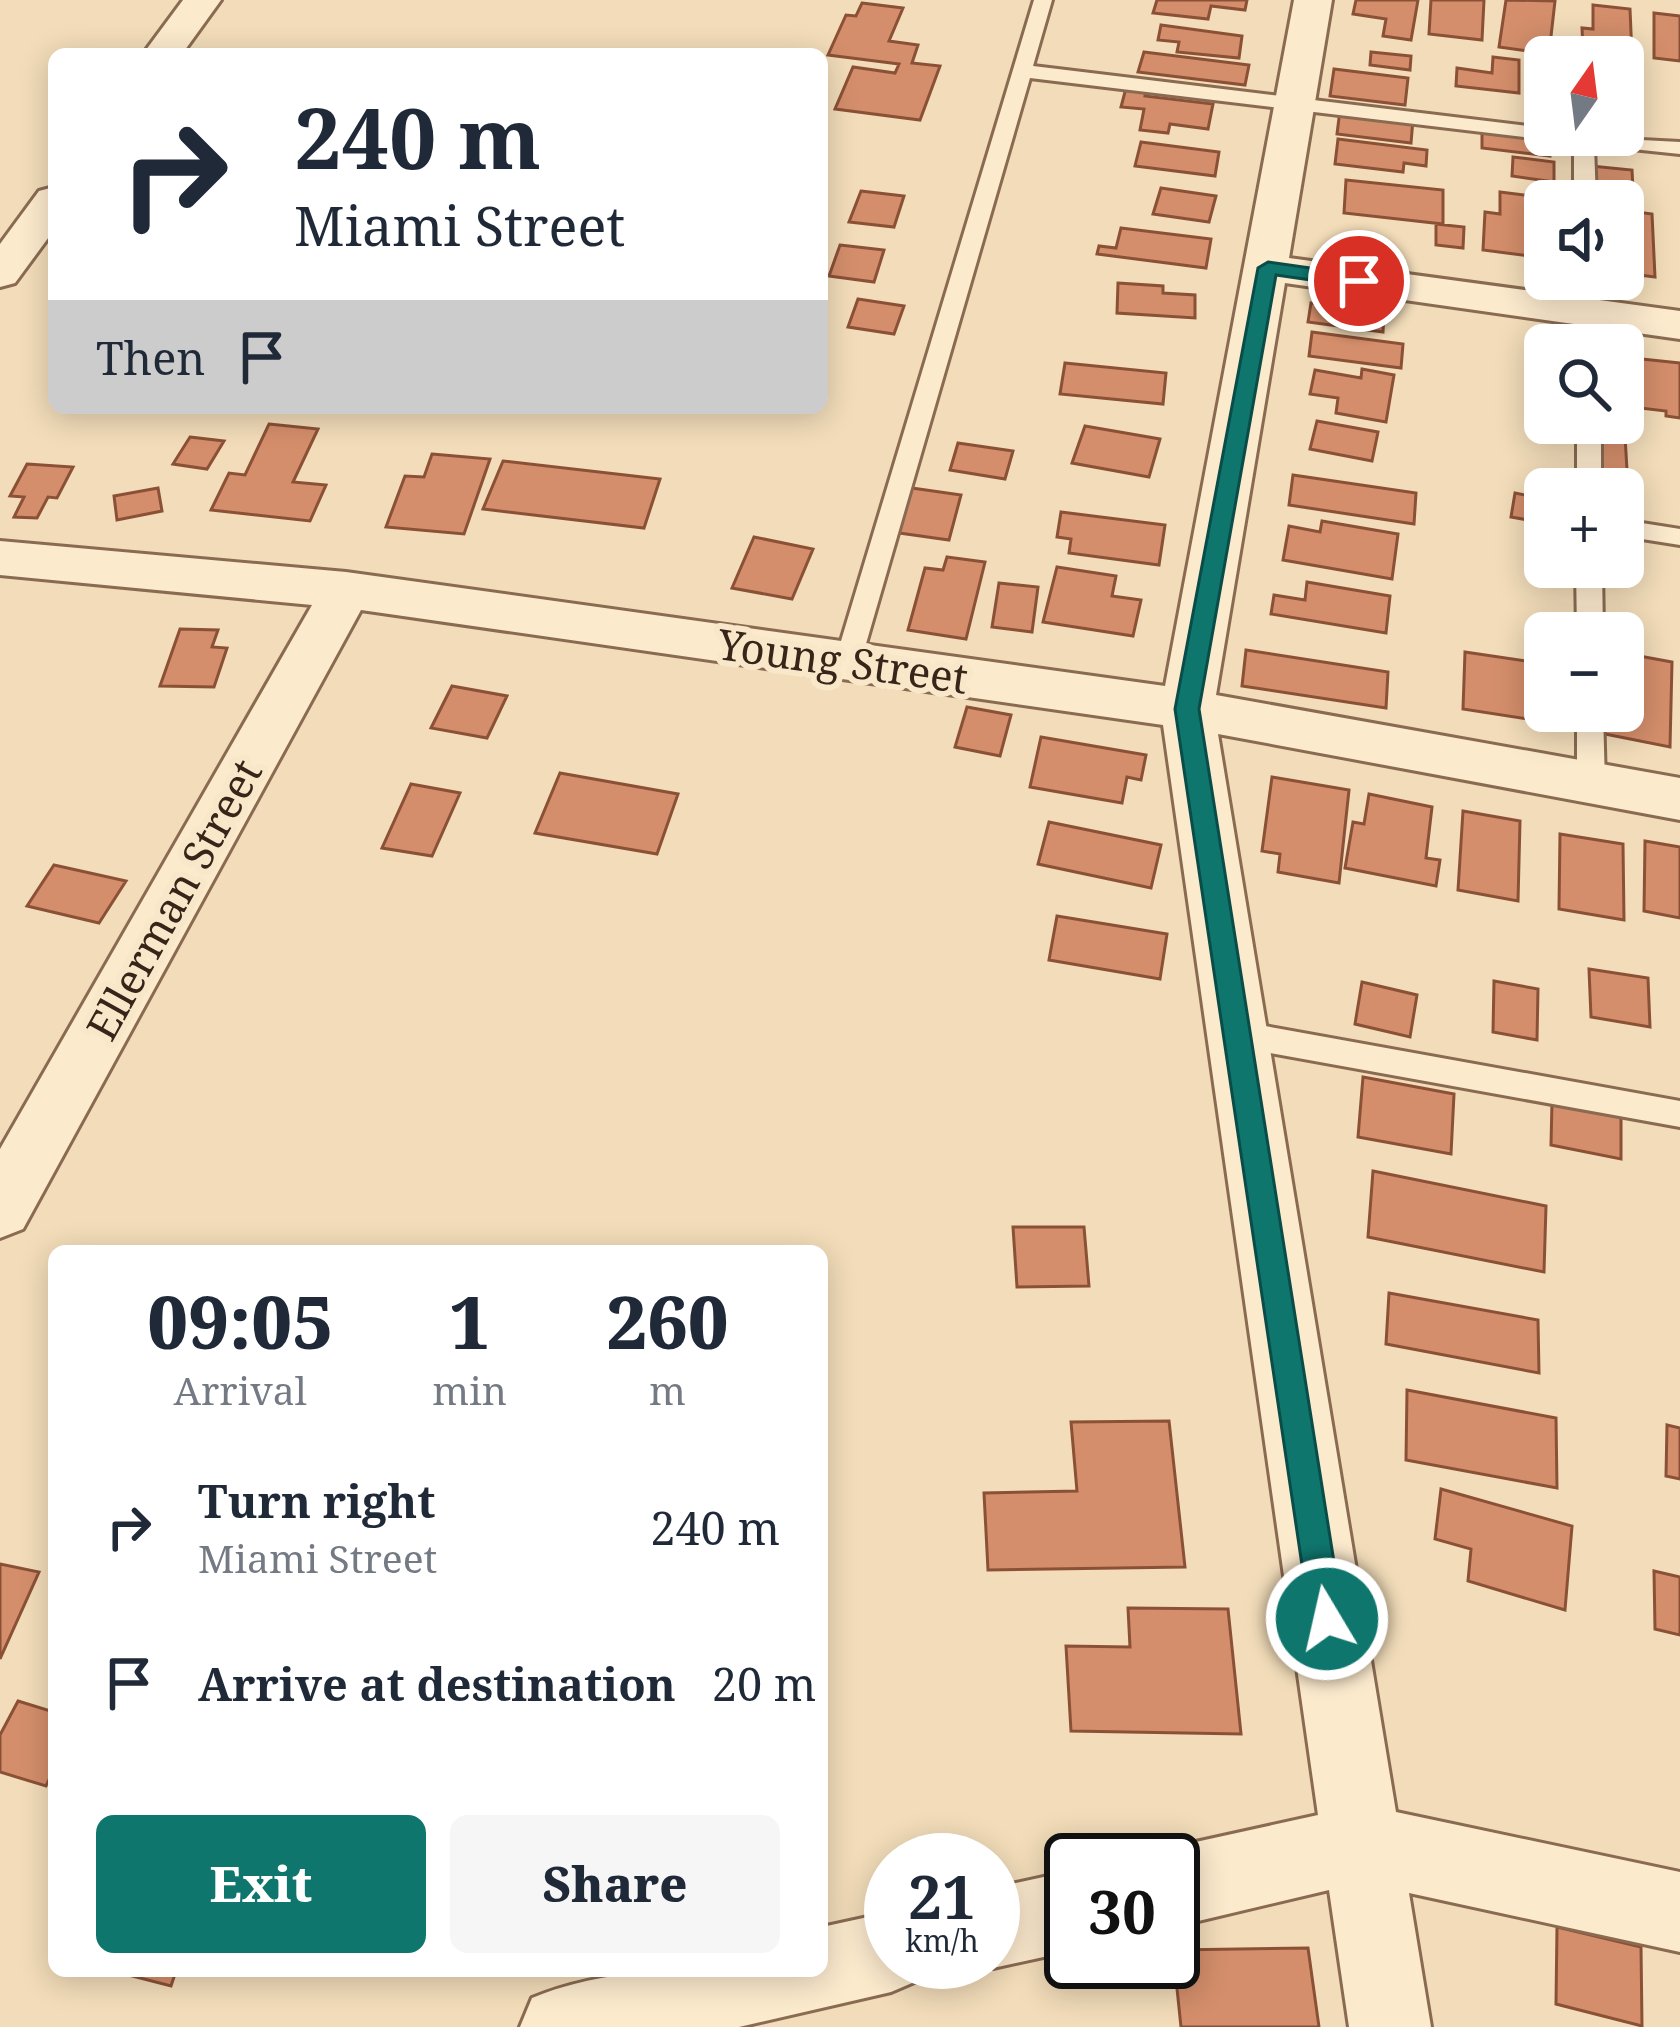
<!DOCTYPE html>
<meta charset="utf-8">
<style>
body{margin:0;font-family:"Noto Serif",serif;background:#f6f6f7;color:#1f2937;height:100vh;display:flex;flex-direction:column;font-size:45px;white-space:nowrap}
*{box-sizing:border-box;margin:0}
p{font-size:39px;color:#747a83}
.icon{flex:none;width:66px;height:66px;fill:none;stroke:currentColor;stroke-width:2;stroke-linecap:round;stroke-linejoin:round}
.map{position:relative;flex:1;overflow:hidden}
.drawer{position:absolute;left:48px;top:1245px;width:780px;height:732px;display:flex;flex-direction:column;background:#fff;border-radius:18px;box-shadow:0 6px 30px #0003}
.drawer>*{flex:none}
.top-card{position:absolute;left:48px;top:48px;width:780px;height:366px;border-radius:18px;box-shadow:0 6px 30px #0003;background:#fff;color:#1f2937;overflow:hidden}
.needle{width:78px;rotate:14deg}
.buttons{position:absolute;left:1524px;top:36px;display:grid;gap:24px}
.buttons a{display:grid;place-items:center;width:120px;height:120px;border-radius:18px;background:#fff;box-shadow:0 6px 30px #0003;font-size:60px}
.speed{position:absolute;left:864px;top:1833px;display:flex;gap:24px;font-size:60px;font-weight:700;text-align:center}
.speed>*{display:grid;place-content:center;width:156px;height:156px;border-radius:50%;background:#fff;box-shadow:0 6px 30px #0003;line-height:1}
.speed small{font-size:30px;font-weight:400}
.speed .limit{border:6px solid #111;border-radius:18px;background:#fff;color:#111}
.pin{position:absolute;display:grid;place-items:center;width:102px;height:102px;color:#fff;margin:-51px;border:6px solid #fff;border-radius:50%;box-shadow:0 3px 12px #0007}
.me{position:absolute;width:132px;margin:-66px;rotate:351deg;stroke-linejoin:round;filter:drop-shadow(0 0 9px #0008)}
.turn{display:flex;align-items:center;gap:42px;height:252px;padding:0 48px;font-size:54px}
.turn .icon{width:156px;height:156px;stroke-width:2.5}
.turn b{display:block;font-size:84px;line-height:102px}
.then{display:flex;align-items:center;height:114px;padding:0 48px;background:#0003;gap:24px;font-size:45px}
.eta{display:flex;justify-content:space-evenly;align-items:center;height:204px;text-align:center}
.eta b{font-size:72px;font-weight:800;line-height:84px}
.action{display:flex;gap:24px;margin-top:auto;padding:24px 48px}
.action a{flex:1;height:138px;border-radius:18px;background:#0f766e;color:#fff;font-size:48px;font-weight:800;line-height:138px;text-align:center}
.action a+a{background:#f6f6f7;color:#1f2937}
ul{padding:0;list-style:none}
li{display:flex;align-items:center;gap:36px;height:156px;padding:0 48px}
li div{flex:1}
li b{display:block;font-size:45px}
li em{font-style:normal}
.map>svg:first-child{display:block}
</style>
<div class="map">
<svg width="1680" height="2027" viewBox="0 0 1680 2027">
<rect width="100%" height="100%" fill="#f2dcb9"/>
<path fill="#d48e6b" stroke="#8b5136" stroke-width="3" d="M1157,0H1247L1245,10L1211,6L1208,19L1153,13Z
M1356,0H1418L1411,40L1383,36L1386,19L1353,14Z
M1431,0H1484L1482,40L1429,34Z
M1506,0L1555,1L1549,54L1499,47Z
M862,3L903,8L889,41L918,45L912,63L940,66L920,120L835,109L853,67L895,73L899,64L828,55L846,15L856,16Z
M1593,5L1630,9L1632,56L1583,50L1582,28L1593,29Z
M1654,13L1680,16V61L1654,58Z
M1161,25L1242,36L1239,58L1177,52L1179,42L1158,40Z
M1144,52L1249,65L1245,85L1138,72Z
M1371,52L1411,56L1410,70L1370,65Z
M1493,57L1519,60V93L1456,86L1457,68L1492,73Z
M1334,69L1408,78L1405,105L1330,96Z
M1126,88L1146,91L1145,96L1213,104L1208,129L1170,124L1168,133L1140,130L1144,109L1121,107Z
M1340,110L1413,119L1411,143L1337,134Z
M1482,129L1551,137L1550,156L1482,148Z
M1338,139L1427,150L1426,166L1404,163L1403,172L1335,164Z
M1141,142L1219,152L1215,176L1135,166Z
M1513,157L1554,162V182L1512,176Z
M1591,166L1632,170L1633,189L1593,184Z
M1346,180L1443,190V224L1344,213Z
M1161,188L1216,196L1209,222L1153,214Z
M861,191L904,196L894,227L849,222Z
M1500,192L1556,199L1545,201V258L1483,250L1485,212L1500,214Z
M1623,210L1652,214L1655,277L1623,273Z
M1436,224L1464,227L1463,248L1436,245Z
M1121,228L1211,239L1206,268L1097,254L1099,246L1116,248Z
M840,245L884,250L874,282L829,276Z
M1118,283L1163,286V293L1195,295V318L1117,313Z
M858,299L904,306L894,334L848,327Z
M1311,303L1384,313L1383,332L1308,322Z
M1312,332L1403,344L1401,368L1309,356Z
M1623,357L1680,363V418L1666,416V411L1623,406Z
M1065,363L1166,373L1163,404L1060,394Z
M1362,369L1394,375L1386,422L1336,413L1338,398L1310,394L1315,370L1361,378Z
M1317,421L1378,432L1372,461L1310,449Z
M269,424L318,429L293,482L326,485L310,521L211,510L229,473L245,475Z
M1085,426L1160,439L1149,477L1072,463Z
M1598,432L1625,436L1628,487L1599,483Z
M190,437L224,441L207,469L173,464Z
M958,443L1013,451L1005,479L950,470Z
M432,454L490,459L464,534L386,527L405,476L424,477Z
M503,461L660,479L644,528L483,509Z
M27,464L73,467L57,498L48,497L37,518L14,517L24,497L10,496Z
M1293,475L1416,493L1414,524L1289,505Z
M905,487L961,495L949,540L892,532Z
M158,488L162,511L117,520L114,496Z
M1515,493L1545,499V523L1511,517Z
M1061,512L1165,525L1159,565L1069,553L1071,539L1057,537Z
M1322,521L1398,534L1392,579L1283,560L1289,526L1320,532Z
M754,537L813,549L792,599L732,588Z
M947,557L985,562L966,639L908,630L925,568L943,570Z
M1057,567L1116,576L1112,596L1141,600L1133,636L1043,622Z
M1307,582L1390,596L1386,633L1271,614L1274,595L1305,600Z
M999,583L1038,587L1032,632L992,627Z
M180,629L218,630L212,647L227,648L214,687L160,686Z
M1246,650L1388,672L1386,708L1242,686Z
M1465,652L1540,663L1545,711H1579V727L1463,709Z
M1623,653L1672,662L1670,747L1605,734L1606,711H1623Z
M452,686L507,696L487,738L431,728Z
M967,707L1011,715L1000,756L955,747Z
M1041,737L1146,755L1141,780L1127,777L1122,803L1030,787Z
M560,773L678,794L657,854L535,833Z
M1272,777L1349,790L1339,883L1278,872L1280,854L1262,851Z
M411,784L460,793L432,856L382,848Z
M1369,794L1432,807L1426,858L1440,860L1436,886L1345,868L1353,822L1364,824Z
M1463,811L1520,821L1518,901L1458,890Z
M1049,822L1161,845L1151,888L1038,864Z
M1560,834L1623,844L1624,920L1559,909Z
M1645,841L1680,847V918L1644,911Z
M54,865L126,881L99,923L27,906Z
M1057,916L1167,934L1160,979L1049,960Z
M1589,969L1648,978L1650,1027L1591,1017Z
M1494,981L1538,989L1537,1040L1493,1032Z
M1362,982L1417,995L1410,1037L1355,1024Z
M1363,1077L1454,1094L1451,1154L1358,1137Z
M1552,1102L1621,1116V1159L1551,1145Z
M1373,1171L1546,1206L1544,1272L1368,1237Z
M1013,1227H1084L1089,1286L1017,1287Z
M1389,1293L1538,1320L1539,1373L1386,1344Z
M1407,1390L1556,1418L1557,1488L1406,1460Z
M1169,1421L1185,1567L988,1570L984,1493L1077,1491L1071,1422Z
M1667,1425L1680,1428V1479L1666,1476Z
M1441,1489L1572,1526L1565,1610L1468,1581L1471,1549L1435,1539Z
M0,1564L39,1572L0,1659Z
M1654,1571L1680,1577V1635L1655,1629Z
M1128,1608L1228,1609L1241,1734L1071,1731L1066,1646L1130,1647Z
M18,1701L54,1712V1769L46,1786L0,1772V1735Z
M1557,1927L1641,1947L1642,2026L1556,2004Z
M1308,1948L1319,2027H1181L1173,1950Z
M113,1971H176L171,1986Z"/>
<g fill="none" stroke-linecap="round" stroke-linejoin="round">
<defs>
<path id="lane" d="M1034,0H1052L1033,66L1545,128V135L1680,142V154L1594,145L1596,201H1574V143L1030,78L861,661L848,670L835,661Z
M1576,279H1598L1599,345H1577Z
M1577,423H1601V489H1577Z
M1623,520L1680,529V545L1623,536Z
M1576,567H1602L1603,633H1577Z
M1577,711H1603L1605,784L1591,794L1577,784Z
M1237,1021L1680,1101V1127L1237,1047L1226,1043L1222,1034L1226,1025Z"/>
<path id="street" d="M183,0H221L182,54H143Z
M1294,0H1332L1289,258L1680,311V339L1285,283L1216,695L1680,778V820L1218,734L1396,1812L1680,1872V1952L1409,1893L1431,2027H1349L1329,1890L1173,1927V1860H1145L1173,1847L1318,1815L1163,725L361,610L23,1229L0,1238V1149L312,605L0,575V541L346,572L1165,686Z
M54,187V230L15,283L0,287V244L39,191Z
M1071,1871V1951L993,1968L978,1962H993V1888Z
M891,1912V1962H927L919,1980L891,1992L739,2027H520L532,1998C624,1960 724,1971 822,1971V1927Z"/>
</defs>
<use href="#lane" stroke="#8a6b52" stroke-width="6"/>
<use href="#street" stroke="#8a6b52" stroke-width="6"/>
<use href="#lane" fill="#fceacd" fill-rule="evenodd"/>
<use href="#street" fill="#fceacd" fill-rule="evenodd"/>
</g>
<path fill="#0f766e" stroke="#0a4d48" stroke-width="3" d="M1268,262L1359,275L1369,281L1359,287L1276,275L1199,709L1343,1619L1338,1631L1327,1636L1315,1631L1310,1619L1175,709L1258,268Z"/>
<g text-anchor="middle" dominant-baseline="central" stroke-width="12" stroke-linejoin="round" paint-order="stroke">
<g font-size="42" fill="#372519" stroke="#f9e7ca">
<text transform="translate(843 660) rotate(8)">Young Street</text>
<text transform="translate(173 899) rotate(-61)">Ellerman Street</text>
</g>
</g>
</svg>
<div class="buttons">
<a><svg class="needle" viewBox="-14 -14 28 28"><path d="M0-13l5 13h-10z" fill="#e53935"/><path d="M0 13l5-13h-10z" fill="#747a83"/></svg></a>
<a><svg class="icon" aria-label="sound" viewBox="0 0 24 24"><path d="M4 9h4l5-4v14l-5-4H4zM17 9q2 3 0 6"/></svg></a>
<a><svg class="icon" aria-label="search" viewBox="0 0 24 24"><circle cx="10" cy="10" r="6"/><path d="M15 15l6 6"/></svg></a>
<a>+</a>
<a>−</a>
</div>
<div class="speed"><div>21<small>km/h</small></div><div class="limit">30</div></div>
<div class="pin" style="left:1359px;top:281px;background:#d93025"><svg class="icon" aria-label="arrive" viewBox="0 0 24 24"><path d="M6 21V4h12l-3 4 3 4H6"/></svg></div>
<svg class="me" style="left:1327px;top:1619px" viewBox="-20 -20 40 40"><circle r="17" fill="#0f766e" stroke="#fff" stroke-width="3"/><path d="M0-11L8 9 0 5-8 9z" fill="#fff"/></svg>
<div class="top-card">
<div class="turn"><svg class="icon" aria-label="right" viewBox="0 0 24 24"><path d="M7 20v-9h11M14 6l5 5-5 5"/></svg><div><b>240 m</b>Miami Street</div></div>
<div class="then">Then<svg class="icon" aria-label="arrive" viewBox="0 0 24 24"><path d="M6 21V4h12l-3 4 3 4H6"/></svg></div>
</div>
<section class="drawer">
<div class="eta">
<div><b>09:05</b><p>Arrival</p></div>
<div><b>1</b><p>min</p></div>
<div><b>260</b><p>m</p></div>
</div>
<ul>
<li><svg class="icon" aria-label="right" viewBox="0 0 24 24"><path d="M7 20v-9h11M14 6l5 5-5 5"/></svg><div><b>Turn right</b><p>Miami Street</p></div><em>240 m</em></li>
<li><svg class="icon" aria-label="arrive" viewBox="0 0 24 24"><path d="M6 21V4h12l-3 4 3 4H6"/></svg><div><b>Arrive at destination</b></div><em>20 m</em></li>
</ul>
<div class="action"><a>Exit</a><a>Share</a></div>
</section>
</div>
